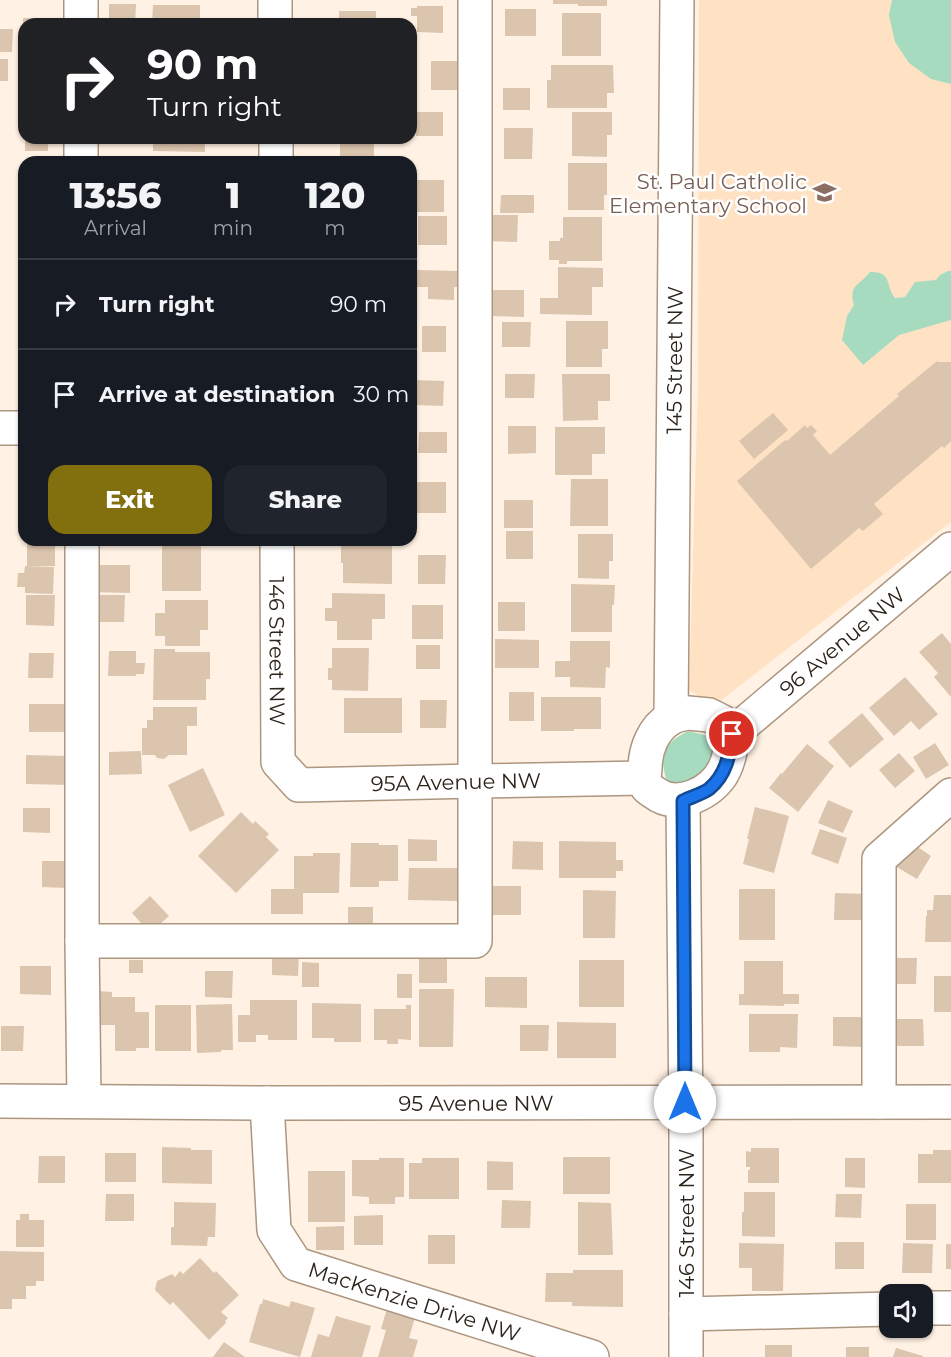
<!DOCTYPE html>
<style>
body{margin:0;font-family:Montserrat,sans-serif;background:#20242c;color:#f1f3f6;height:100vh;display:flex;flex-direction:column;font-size:22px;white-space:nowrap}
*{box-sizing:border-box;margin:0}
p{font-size:20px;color:#9ea1a6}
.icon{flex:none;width:33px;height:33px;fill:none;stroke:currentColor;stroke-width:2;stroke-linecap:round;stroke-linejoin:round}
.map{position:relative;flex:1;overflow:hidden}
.panel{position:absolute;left:18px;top:156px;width:399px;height:390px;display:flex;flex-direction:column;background:#171b24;border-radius:18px;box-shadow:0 2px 4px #0004}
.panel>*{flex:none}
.banner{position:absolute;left:18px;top:18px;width:399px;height:126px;border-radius:18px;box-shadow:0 2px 4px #0004;background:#202124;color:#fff;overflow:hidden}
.fabs{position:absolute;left:879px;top:1284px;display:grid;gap:12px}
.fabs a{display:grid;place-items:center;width:54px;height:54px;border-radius:12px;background:#171b24;box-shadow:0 2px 4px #0004;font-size:30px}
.pin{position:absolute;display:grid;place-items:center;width:51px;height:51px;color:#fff;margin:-26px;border:3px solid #fff;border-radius:50%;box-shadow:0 2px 6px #0007}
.me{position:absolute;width:66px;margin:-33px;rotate:0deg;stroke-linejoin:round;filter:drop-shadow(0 0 4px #0008)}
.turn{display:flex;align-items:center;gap:21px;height:126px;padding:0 30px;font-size:27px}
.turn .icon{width:78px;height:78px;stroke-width:2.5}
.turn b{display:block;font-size:42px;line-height:51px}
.eta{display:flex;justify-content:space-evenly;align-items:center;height:102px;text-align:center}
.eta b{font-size:36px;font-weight:800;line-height:42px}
.button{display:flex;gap:12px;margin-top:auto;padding:12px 30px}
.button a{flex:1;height:69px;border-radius:18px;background:#82700f;color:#fff;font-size:24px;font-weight:800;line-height:69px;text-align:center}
.button a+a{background:#20242c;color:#f1f3f6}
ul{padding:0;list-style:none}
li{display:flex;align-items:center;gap:18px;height:90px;padding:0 30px;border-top:2px solid #363941}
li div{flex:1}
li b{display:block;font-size:22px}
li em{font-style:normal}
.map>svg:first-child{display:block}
</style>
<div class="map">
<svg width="951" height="1357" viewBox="0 0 951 1357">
<rect width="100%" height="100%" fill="#fff1e3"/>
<path fill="#ffe2c4" d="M699,0H951V522L715,705L689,690L698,386Z"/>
<path fill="#a6dbc0" d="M892,0H951V84L931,79L909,63L895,42L889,15Z
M948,271H951V320L899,335L863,365L842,340L847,316L854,305C848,285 859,286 870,272C893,271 885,286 895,298L905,297L915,282L936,280L940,275Z
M688,731L705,735L712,747L711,761C695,777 691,789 667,781C658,755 664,743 688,731Z"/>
<path fill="#dcc5ae" d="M553,0H607V6H578V4H553Z
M109,4H136L135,24H109Z
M153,5H200V24H152Z
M417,6H443V33L417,32V16H411V8H417Z
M505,9H536V36H505Z
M339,11H376V24H339Z
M562,13H601V56H562Z
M23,18H50V24H23Z
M0,29H13L12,52H0Z
M0,59H8V81H0Z
M431,61H462V90H431Z
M551,65H613L614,93H607V108H547V80H551Z
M503,88H530V110H503Z
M416,112H443V136H416Z
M572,112H612V135H607V157L572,156Z
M504,128H533L532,159H504Z
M25,138H48V151H25Z
M153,138H205V152L153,151Z
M340,138H374V156H340Z
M109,157H137V162H109Z
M168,157H207V162H168Z
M568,163H607V195H604V210H568Z
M414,180H444V212H413Z
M501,195H534V213H500Z
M484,215H518L517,242L484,241Z
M418,216H447V245H418Z
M563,217H602V261H567V264H559V260H549V241H560V238H563Z
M558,267L603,268V287H592V315L540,314V298H558Z
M416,270L457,271V287H454V300L428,299V287H416Z
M487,290H524V317L487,316Z
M566,321H608V349H602V367H566Z
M502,322H531L530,347H502Z
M422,326H446V352H422Z
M937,361L938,362H951V441L944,448L942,446L874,504L883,514L863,531L859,528L811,569L737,481L785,440L787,441L805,425L807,428L811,425L817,431L813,435L830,455L899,396L897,394Z
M505,374H535L534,398H505Z
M562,374H610V401H598V420L563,421Z
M415,380L444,381L443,406L415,405Z
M773,413L788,430L754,459L739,441Z
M508,426H536V453L508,454Z
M555,427H605V454H592V475H555Z
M419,432H447V453H418Z
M571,479H608V526H570Z
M416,482H446V513H416Z
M504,500H533V528H504Z
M506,531H533V559H506Z
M578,534H613V561H609V579L578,578Z
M341,540H392V584L343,583V563H341Z
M27,544H55V566H27Z
M162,544L201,545V591H162Z
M418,555H446L445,584H418Z
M90,565H130V593L90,592Z
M25,566L54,567L53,594L25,593V587H17L18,573H24Z
M571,584L615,585L614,605H612V632H571Z
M332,593L385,594V619H372V640H337V621H325V608H332Z
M26,595H55L54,626L26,625Z
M94,595H125L124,622H94Z
M165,600H208V630H200V646H165V636H155V613H165Z
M498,602H525V631H498Z
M412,605H443V639H412Z
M942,633L951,644V697L934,677L938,673L919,652Z
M495,639L539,640V668H495Z
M570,641H610V668L606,667L605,688L570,687V677H555V661H570Z
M416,645H440V669H416Z
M332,648H369L368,691L332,690V680H328V668H332Z
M154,649H175V652H210V679H206V700H153Z
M109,651H136V663H145L144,674H136V676H108Z
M29,653H54L53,678H28Z
M905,677L938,714L919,730L911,721L894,736L869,708Z
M509,692H534V721H509Z
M541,697H601V729H574V731H541Z
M344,698H402V733H344Z
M420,700H447L446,728H420Z
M29,704H69V732H29Z
M153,707H197V726H187V755H169L164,759L157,758L155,755H142V728H147V720H153Z
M862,713L884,739L850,768L828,742Z
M935,743L949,765L926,779L913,757Z
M807,744L834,766L798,812L769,788L781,773L782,774Z
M141,751L142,774L109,775V752Z
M899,753L915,771L895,788L879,770Z
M26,755L69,756V785L26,784Z
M203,768L225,815L190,832L168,785Z
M828,800L853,811L843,833L818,823Z
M755,807L789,816L774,873L743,864L749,839H747Z
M23,808H50V833L23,832Z
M241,812L253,824L255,821L269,834L266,837L279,850L236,893L198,856Z
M820,829L847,838L838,864L811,854Z
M408,839L437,840V861H408Z
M513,841L543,842V870L512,869Z
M559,841L616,842V860H623V871H616V878H559Z
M910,842L931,856L917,879L895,866Z
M351,843H379V845H398V881H379V887H350Z
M313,853H340L339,893H303V914H271V889H294V856H313Z
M42,861H67V888L42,887Z
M409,868H458V901L408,900Z
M491,886H521V915H491Z
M739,889H775V940H739Z
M583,890L616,891L615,938H583Z
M835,893L866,894V920H834Z
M934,895H951V942H925L926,916H927V910H933Z
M150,896L169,916L150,933L132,913Z
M348,907H373V931H348Z
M272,954H299L298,976L272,975Z
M419,957H447V983H419Z
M887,958H917L916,984H887Z
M129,960H143V973H129Z
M579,960H624V1007H579Z
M744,961H783V994H799V1004H784V1006L739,1005V994H744Z
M302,962L319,963V987H302Z
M20,966H51V995L20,994Z
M205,971H233L232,998L205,997Z
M397,974H412V998H397Z
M934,976H951V1012H934Z
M485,977H527V1008L485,1007Z
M419,989H454L453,1047H419Z
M97,991L112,992V997H135V1012H149V1048H136V1051H115V1025H97Z
M250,1000H297V1040H268V1035H256V1042H238V1015H250Z
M312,1003L361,1004V1042H334V1038H312Z
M232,1004L233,1050H221V1052L197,1053L196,1005Z
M155,1005H191V1051H155Z
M406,1005H411V1040L398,1039V1044H387V1040H374V1009H406Z
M749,1014H798L797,1048L780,1047V1052H749Z
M833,1017H863V1047L833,1046Z
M897,1019H923L924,1046H897Z
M557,1022L616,1023V1058H557Z
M520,1025H549L548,1051H520Z
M1,1026H24L23,1051H1Z
M162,1147L191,1148V1150H212V1184L162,1183Z
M751,1148H779V1183H748V1170H750V1167H746V1151L751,1152Z
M933,1150H951V1183H918V1154H933Z
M105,1153H136V1182H105Z
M39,1156H65V1183H38Z
M563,1157H610V1194H563Z
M379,1158H404V1197H395V1204H369V1197L352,1196V1160H379Z
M422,1158H459V1199H409V1163H422Z
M845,1158H865V1188L845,1187Z
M487,1161L513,1162V1190H487Z
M308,1171H345V1222H308Z
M744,1192H775V1237L742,1236V1212H744Z
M106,1194H134V1221H105Z
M836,1194H862L861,1218L835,1217Z
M502,1200L531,1201L530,1228H501Z
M174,1202L216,1203L215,1237H208L207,1246L171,1245V1227H174Z
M578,1202L611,1203L613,1255H578Z
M906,1204H936V1240H906Z
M20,1214H29V1220H44V1247H16V1220H20Z
M383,1215V1245H354V1216Z
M344,1226V1250H316V1227Z
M428,1235H455V1264H428Z
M835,1242H864V1269H835Z
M739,1243L784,1244L783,1291H752V1268H739Z
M903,1243L933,1244L932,1273H902Z
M946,1244H951V1269H946Z
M0,1251L44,1252V1281H36V1286H26V1299H12V1309H0Z
M200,1258L214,1273L216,1271L239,1295L221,1312L228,1318L225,1321L226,1323L209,1340L173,1302L170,1305L155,1290L157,1281L172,1274L175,1277L180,1271L183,1274Z
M573,1270H623V1307L572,1306V1302H545L546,1273H573Z
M263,1299L289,1307L291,1301L315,1308L300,1357L249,1342L260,1304H262Z
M388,1305L416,1314L409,1338L418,1340L413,1357H378L386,1330L381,1329Z
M336,1316L371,1326L362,1357H311L318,1334L329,1337Z
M224,1342L245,1357H213Z
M765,1345H792V1357H765Z
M846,1347H869V1357H846Z
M896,1348L923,1356V1357H893Z"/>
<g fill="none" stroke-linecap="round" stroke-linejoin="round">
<defs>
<g id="minor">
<path d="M81,0V24"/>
<path d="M275,0V24"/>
<path d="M81,138V162"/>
<path d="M276,138V162"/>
<path d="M0,428H24"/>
<path d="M82,540V941L84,1101"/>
<path id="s1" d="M277,540L278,762L299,785L475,781L644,778"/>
<path d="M688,713L709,715L723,722L732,734C731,746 730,758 724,770C713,793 677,810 655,793C654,793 648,788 647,787C644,782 644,775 645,769C645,750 653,728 671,718C676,715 683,714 688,713Z"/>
<path id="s2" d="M671,718L677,0"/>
<path id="s3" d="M732,734L951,549"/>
<path d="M683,800L686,1123V1357"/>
<path d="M82,941H475V0"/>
<path id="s4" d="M0,1101L267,1103L951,1102"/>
<path d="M879,1102V859L951,795"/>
<path id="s5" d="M267,1103L274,1230L296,1264L592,1357"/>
<path d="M922,1308H951"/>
<path d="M686,1314L890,1309"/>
</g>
</defs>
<use href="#minor" stroke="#ac9680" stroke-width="36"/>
<use href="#minor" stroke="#fff" stroke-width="33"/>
</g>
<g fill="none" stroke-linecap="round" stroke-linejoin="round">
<defs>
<path id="route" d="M685,1102L683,801C691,797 702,794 709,789C726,775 730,755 732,734"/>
</defs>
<use href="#route" stroke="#114b97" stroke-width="15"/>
<use href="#route" stroke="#1a73e8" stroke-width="10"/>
</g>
<defs>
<symbol id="school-bare" viewBox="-9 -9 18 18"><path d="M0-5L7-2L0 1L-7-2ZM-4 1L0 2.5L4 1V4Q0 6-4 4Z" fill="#8d6e63" stroke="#fff" stroke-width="2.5" paint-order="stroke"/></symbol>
</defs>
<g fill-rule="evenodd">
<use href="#school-bare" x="808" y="176" width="33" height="33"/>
</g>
<g text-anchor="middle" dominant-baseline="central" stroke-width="5" stroke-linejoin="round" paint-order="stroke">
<g font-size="21" fill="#785e54" stroke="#fff" text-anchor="end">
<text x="807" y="181">St. Paul Catholic<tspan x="807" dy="24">Elementary School</tspan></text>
</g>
<g font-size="21" fill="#2c241b" stroke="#fff">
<text stroke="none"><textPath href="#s2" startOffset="358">145 Street NW</textPath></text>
<text stroke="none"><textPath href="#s3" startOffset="144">96 Avenue NW</textPath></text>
<text stroke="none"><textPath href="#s1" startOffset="111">146 Street NW</textPath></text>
<text stroke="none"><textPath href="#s1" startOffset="410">95A Avenue NW</textPath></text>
<text stroke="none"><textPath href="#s4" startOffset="476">95 Avenue NW</textPath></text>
<text transform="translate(686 1223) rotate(-90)">146 Street NW</text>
<text stroke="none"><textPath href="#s5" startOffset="292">MacKenzie Drive NW</textPath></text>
</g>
</g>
</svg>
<div class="fabs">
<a><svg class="icon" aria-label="sound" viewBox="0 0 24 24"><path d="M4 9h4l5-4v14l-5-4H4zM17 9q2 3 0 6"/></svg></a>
</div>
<div class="pin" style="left:732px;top:734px;background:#d93025"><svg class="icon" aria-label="arrive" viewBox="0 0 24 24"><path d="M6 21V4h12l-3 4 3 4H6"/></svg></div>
<svg class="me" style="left:685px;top:1102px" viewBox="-20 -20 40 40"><circle r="19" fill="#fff"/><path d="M0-13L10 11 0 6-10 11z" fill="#1a73e8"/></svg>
<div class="banner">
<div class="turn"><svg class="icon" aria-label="right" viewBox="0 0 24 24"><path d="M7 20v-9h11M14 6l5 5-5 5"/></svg><div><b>90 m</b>Turn right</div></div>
</div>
<section class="panel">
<div class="eta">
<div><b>13:56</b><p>Arrival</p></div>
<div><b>1</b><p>min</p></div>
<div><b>120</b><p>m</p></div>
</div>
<ul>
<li><svg class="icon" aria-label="right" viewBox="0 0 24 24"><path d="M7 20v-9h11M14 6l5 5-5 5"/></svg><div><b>Turn right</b></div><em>90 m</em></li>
<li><svg class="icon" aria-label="arrive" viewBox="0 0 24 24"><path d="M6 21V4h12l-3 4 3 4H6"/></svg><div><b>Arrive at destination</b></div><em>30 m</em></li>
</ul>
<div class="button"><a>Exit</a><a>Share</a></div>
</section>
</div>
